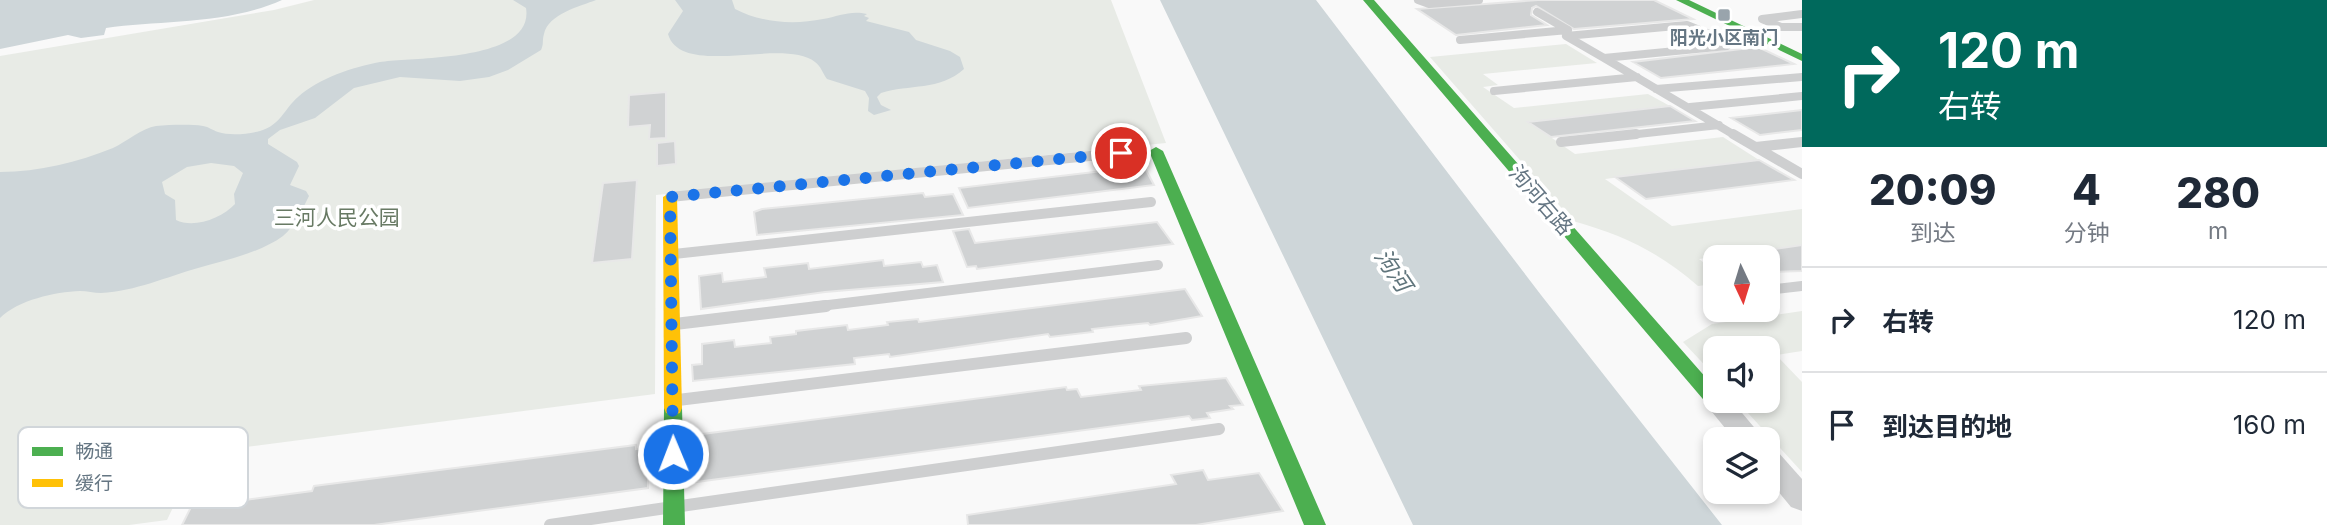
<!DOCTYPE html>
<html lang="zh">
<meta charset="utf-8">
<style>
body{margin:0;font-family:Inter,"Noto Sans SC",sans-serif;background:#f2f2f3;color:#1f2937;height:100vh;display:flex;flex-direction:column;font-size:26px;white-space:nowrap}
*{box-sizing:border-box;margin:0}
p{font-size:23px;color:#747a83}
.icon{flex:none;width:38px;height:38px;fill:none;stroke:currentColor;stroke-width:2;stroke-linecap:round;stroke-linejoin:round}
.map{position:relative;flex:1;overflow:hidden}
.panel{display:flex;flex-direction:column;background:#fff;width:525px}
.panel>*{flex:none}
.guide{background:#00695c;color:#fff;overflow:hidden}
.needle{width:46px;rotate:176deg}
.buttons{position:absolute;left:1703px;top:245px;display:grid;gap:14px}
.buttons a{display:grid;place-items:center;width:77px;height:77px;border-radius:14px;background:#fff;box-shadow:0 4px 10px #0003;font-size:35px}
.pin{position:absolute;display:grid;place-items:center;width:60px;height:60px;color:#fff;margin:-30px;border:4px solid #fff;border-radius:50%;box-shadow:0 2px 7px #0007}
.me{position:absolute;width:77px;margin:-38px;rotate:359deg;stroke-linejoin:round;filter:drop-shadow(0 0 5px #0008)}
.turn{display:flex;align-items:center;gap:24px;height:147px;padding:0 21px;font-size:32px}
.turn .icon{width:91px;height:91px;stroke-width:2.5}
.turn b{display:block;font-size:49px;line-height:60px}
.eta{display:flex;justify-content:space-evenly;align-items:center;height:119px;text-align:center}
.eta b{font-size:42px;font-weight:800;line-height:49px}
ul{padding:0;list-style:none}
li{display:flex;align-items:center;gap:21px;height:105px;padding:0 21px;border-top:2px solid #e0e1e3}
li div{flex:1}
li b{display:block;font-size:26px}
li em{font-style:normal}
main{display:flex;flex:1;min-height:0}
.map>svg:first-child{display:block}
</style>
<main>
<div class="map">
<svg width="1802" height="525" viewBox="0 0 1802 525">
<rect width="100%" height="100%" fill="#f9f9f9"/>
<path fill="#e8ebe6" d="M314,0H1111L1166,143L656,195L655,394L199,453L167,520L129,525H0V56L274,10Z
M1566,44L1597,63L1483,74L1498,85L1483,87L1514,108L1648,94L1670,106L1529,122L1575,154L1723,137L1759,160L1605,179L1672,226L1802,209V245L1699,259L1715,271V284L1698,286C1659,252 1623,235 1573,221L1430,57Z
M1802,311V351L1776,355L1802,382V472L1737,401H1768V348H1715V376L1683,342L1712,324Z"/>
<path fill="#ced6d9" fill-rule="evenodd" d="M0,0H282C227,25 161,20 106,28L104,35L81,38L68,35L0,49Z
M513,0H596C581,6 548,14 544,34C542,40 544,44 541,50L508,70L489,77L460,81L400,77L354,88L315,118L280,130L268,139V144L297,162L299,166L290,185L306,191L309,196C302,210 295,226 283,236C260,253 225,260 198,268C166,277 136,291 101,293C94,293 87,291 80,291C55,292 18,300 0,318V172C39,172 78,162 113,148C126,142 142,128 156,126C170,125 189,124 203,126C209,127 212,130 218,132C230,136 248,134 260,131C281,125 284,109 298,97C319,78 353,67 380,62C412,57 535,62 526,8ZM211,163L234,166L243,173L234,194L235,204C222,218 194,229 176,220L175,200L165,194L162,182L187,167Z
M675,0H732L735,9C762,23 794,25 823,19C839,16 851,10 867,14L864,16L869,18L866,21L909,32L916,40L950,51L960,57L964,69C940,91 909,84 881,93L877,97L881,105L891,110L874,115L868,111L869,98L865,91L827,79C823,74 821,66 815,62C783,37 681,79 668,34L683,11Z
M1160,0H1316L1541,295L1722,525H1413Z"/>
<path fill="#d0d2d3" stroke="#e8e8e8" stroke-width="2" d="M1538,0H1654L1693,19L1574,29L1536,6L1532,8L1531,15L1547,25L1456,35L1417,9Z
M1758,47L1794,64L1661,78L1633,62Z
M666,92V138L649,139L650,125L628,127L629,95Z
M1670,106L1695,121L1551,137L1528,122Z
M1802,110V130L1776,133L1760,135L1731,118Z
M675,141L676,164L657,166V143Z
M1759,160L1794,180L1646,199L1615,177Z
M1128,168H1145L1154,185L968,208L959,188Z
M637,180L632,259L592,263L603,183Z
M923,193L925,197L953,194L963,215L757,235L754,212L762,209Z
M1157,222L1173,244L977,269L976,266L967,267L953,231L969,229L975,243Z
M1802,245V271L1768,272V250Z
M883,260L884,266L921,262L923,267L937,265L943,282L825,292L701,309L699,276L722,273L723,282L766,277L764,268L808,263L809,269Z
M1185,289L1202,316L1150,325L1148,323L1119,326L1092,329L1093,332L1050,337L1048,334L890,357L889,354L854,358L855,364L693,381L692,365L702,364V344L734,340L735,347L771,343L770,337L796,334V331L847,325L848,330L888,325L887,322L918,319L919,322Z
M1226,378L1243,405L1230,406L1233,409L1207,413L1210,418L1192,420L1189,416L696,482L695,435L1066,387L1067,390L1077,389L1081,397L1141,390L1139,386Z
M636,445V449L649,447L648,488L374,525H182L191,507L312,491L314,486Z
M1203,470L1208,480L1259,473L1283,511L1196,525H968L967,515L1176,484L1171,475Z"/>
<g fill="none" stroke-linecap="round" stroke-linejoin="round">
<path stroke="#cecfd0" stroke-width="8" d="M1418,0L1429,4L1479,0
M1537,12L1568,30
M1802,14L1762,19L1781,27H1802
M1687,25L1727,41V46L1604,58L1566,36Z
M1460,40L1568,30
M1604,58L1736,136
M1656,89L1802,77
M1494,91L1637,77
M1690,107L1802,96
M1620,136L1719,125"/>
<path stroke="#cecfd0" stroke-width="10" d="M1733,134L1802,174
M1561,142L1636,134
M1756,147L1802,142
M670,197L1120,153
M674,254L1151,202
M1768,290L1802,286
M812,307L1158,265"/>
<path stroke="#cecfd0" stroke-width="12" d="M675,324L826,306
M678,400L1186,338
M681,506L1219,429
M550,525L666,508"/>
<path fill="#cecfd0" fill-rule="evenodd" d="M1715,392V401H1732L1764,439H1734L1703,401L1706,394Z
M1768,449L1778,452L1802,479V511L1791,507L1768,479Z"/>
<path fill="#4caf50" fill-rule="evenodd" d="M1363,0H1374L1715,388V401H1724L1722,405H1708Z
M1676,0H1689L1802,54V61Z
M1156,147L1163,151L1326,525H1304L1149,151Z
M673,401L680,403L682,408L685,525H663L664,408L666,403Z"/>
<path fill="#ffc107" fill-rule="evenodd" d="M670,193L677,197L682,408L680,413L673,415L666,413L664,408L663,197Z"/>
</g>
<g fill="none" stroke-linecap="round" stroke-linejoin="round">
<path stroke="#1a73e8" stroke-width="12" stroke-dasharray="0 21.6" d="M673,454L670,197L1121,153"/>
</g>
<rect fill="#99a4ac" stroke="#fff" stroke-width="2.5" x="1717" y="8" width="14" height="14" rx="3.5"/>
<g text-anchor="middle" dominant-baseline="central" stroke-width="7" stroke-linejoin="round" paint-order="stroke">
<g font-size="18" font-weight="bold" fill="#657683" stroke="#fff">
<text x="1724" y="37">阳光小区南门</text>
</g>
<g font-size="21" fill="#657683" stroke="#fff">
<text transform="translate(1541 200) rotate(49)">泃河右路</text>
</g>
<g font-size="21" fill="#687a64" stroke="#fff">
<text x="337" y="217">三河人民公园</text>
</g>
<g font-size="23" font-style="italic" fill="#60757c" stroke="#fff">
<text transform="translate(1393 270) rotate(56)">泃河</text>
</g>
</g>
<rect x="18" y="427" width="230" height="81" rx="10" fill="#fff" stroke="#d1d6da" stroke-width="2"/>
<rect x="32" y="447" width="31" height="9" fill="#4caf50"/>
<rect x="32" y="479" width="31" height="8" fill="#ffc107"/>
<g font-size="19" fill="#657683">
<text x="75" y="458">畅通</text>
<text x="75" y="490">缓行</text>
</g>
</svg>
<div class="buttons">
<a><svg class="needle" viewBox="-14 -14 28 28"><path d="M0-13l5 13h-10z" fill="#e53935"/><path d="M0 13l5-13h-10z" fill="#747a83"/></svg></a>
<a><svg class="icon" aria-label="sound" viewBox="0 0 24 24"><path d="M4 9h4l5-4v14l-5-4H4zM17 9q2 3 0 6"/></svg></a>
<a><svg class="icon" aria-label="layers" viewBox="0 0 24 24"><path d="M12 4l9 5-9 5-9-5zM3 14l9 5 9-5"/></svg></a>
</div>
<div class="pin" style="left:1121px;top:153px;background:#d93025"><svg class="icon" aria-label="arrive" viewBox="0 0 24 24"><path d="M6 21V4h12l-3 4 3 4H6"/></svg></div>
<svg class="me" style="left:673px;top:454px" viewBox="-20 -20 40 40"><circle r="17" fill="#1a73e8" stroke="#fff" stroke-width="3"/><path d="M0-11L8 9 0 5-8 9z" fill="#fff"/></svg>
</div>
<section class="panel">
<div class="guide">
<div class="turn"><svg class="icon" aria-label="right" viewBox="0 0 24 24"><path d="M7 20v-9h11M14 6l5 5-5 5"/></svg><div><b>120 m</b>右转</div></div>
</div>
<div class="eta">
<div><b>20:09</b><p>到达</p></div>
<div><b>4</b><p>分钟</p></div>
<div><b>280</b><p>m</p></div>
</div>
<ul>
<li><svg class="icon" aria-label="right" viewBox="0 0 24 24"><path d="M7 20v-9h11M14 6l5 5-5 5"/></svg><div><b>右转</b></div><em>120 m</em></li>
<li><svg class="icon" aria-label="arrive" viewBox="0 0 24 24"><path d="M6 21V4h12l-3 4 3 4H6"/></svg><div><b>到达目的地</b></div><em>160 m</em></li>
</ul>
</section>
</main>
